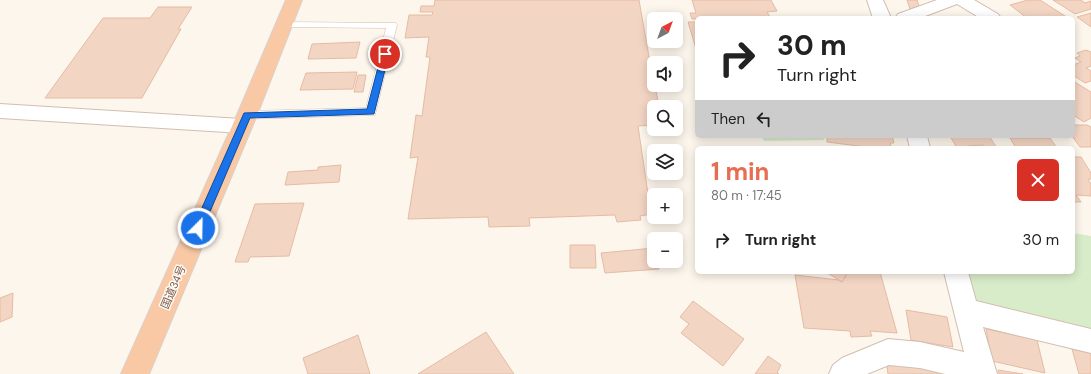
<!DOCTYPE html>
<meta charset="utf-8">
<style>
body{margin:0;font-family:"DM Sans","Noto Sans JP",sans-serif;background:#f6f6f6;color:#222;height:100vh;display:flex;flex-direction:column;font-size:15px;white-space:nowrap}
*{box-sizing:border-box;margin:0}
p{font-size:13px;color:#767676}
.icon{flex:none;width:22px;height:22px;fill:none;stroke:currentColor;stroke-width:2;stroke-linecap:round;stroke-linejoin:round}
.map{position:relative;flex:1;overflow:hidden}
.sheet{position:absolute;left:695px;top:146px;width:380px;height:128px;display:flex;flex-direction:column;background:#fff;border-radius:6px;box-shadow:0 2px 10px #0003}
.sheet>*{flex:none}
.hud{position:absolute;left:695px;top:16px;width:380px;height:122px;border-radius:6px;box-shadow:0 2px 10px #0003;background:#fff;color:#222;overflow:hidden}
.needle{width:26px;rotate:41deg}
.tools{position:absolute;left:647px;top:12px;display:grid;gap:8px}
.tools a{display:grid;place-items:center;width:36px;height:36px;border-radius:6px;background:#fff;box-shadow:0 2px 10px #0003;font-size:20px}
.pin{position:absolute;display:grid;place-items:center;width:34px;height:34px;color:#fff;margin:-17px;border:2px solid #fff;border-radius:50%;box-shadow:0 1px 4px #0007}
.me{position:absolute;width:44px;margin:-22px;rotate:23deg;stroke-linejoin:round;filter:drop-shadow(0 0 3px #0008)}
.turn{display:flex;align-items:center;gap:14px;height:84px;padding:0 16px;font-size:18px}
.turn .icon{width:52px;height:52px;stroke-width:2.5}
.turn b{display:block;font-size:28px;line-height:34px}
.then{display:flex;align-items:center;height:38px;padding:0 16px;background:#0003;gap:8px;font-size:15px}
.round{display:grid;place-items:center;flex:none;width:42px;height:42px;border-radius:6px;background:#f6f6f6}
.overview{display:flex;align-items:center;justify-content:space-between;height:68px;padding:0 16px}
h1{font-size:24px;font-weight:700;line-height:30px;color:#e76f51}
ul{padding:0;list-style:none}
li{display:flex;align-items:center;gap:12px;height:52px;padding:0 16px}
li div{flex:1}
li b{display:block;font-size:15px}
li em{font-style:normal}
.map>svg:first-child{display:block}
</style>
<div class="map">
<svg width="1091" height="374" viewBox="0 0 1091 374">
<rect width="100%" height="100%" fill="#fdf6ec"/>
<path fill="#d8ecc9" d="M761,136H823L824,140L764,141Z
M1073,233L1091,236V333L971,302L965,272H1073Z"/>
<path fill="#f3d5c3" stroke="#e6bba3" d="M435,0H639L654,85H655L659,107H654V125L638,126L651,214L640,216L641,220L617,222L615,215L529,218L530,226L489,227L488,217L408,219L418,157L410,158L416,115L422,116L430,57H426L429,37L405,38L409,15H432L433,12H420L421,6H434Z
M692,0H771L777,11L767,12L770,17L692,19L690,13H696Z
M907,0H917L919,6L910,9Z
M1028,0H1040L1068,18H1027L1010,5Z
M1053,0H1081L1085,3L1091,1V9L1075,14Z
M158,7H192L178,29H181L142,98H45L103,18H150Z
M1091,13V27L1077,17Z
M688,22H697V52Z
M360,42L356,58L308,59L312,44Z
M1086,50L1091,52V66L1086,68L1091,71V81L1085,83L1073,75V65L1081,62L1075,58L1080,56L1077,53Z
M357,72L353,89L300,90L306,73Z
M358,75H366L363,92H354Z
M1073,81L1091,92V118L1084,122L1073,115Z
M1073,125H1087L1091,127V147H1080L1072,136Z
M827,136H892L894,143H890L891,147L874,148L827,142Z
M950,136H989L997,148H985L983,145L967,146L968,148H957Z
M1010,138H1050L1057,148H1016Z
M1073,157H1081L1091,173V179H1088L1091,184V196L1076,195L1081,202H1073Z
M341,165L339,182L285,185L288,172L318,170V167Z
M304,203L289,256L250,257L248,262H235L255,204Z
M570,245H595L596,268H570Z
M654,248V261H657L659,269L605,273L601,253Z
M826,272H848L842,282Z
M848,272H880L897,333L870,331L872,336L851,337L850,331L804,328L795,275L839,280L842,282Z
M13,293L12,317L0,322V298Z
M693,301L744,339L723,366L681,333L689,324L680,317Z
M906,310L947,317L953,347L911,340Z
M986,329L1037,340L1045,373L992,361Z
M486,332L514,374H418Z
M358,335L370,374H308L303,358Z
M1072,349L1091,353V374H1079Z
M768,356L781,365L777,373L779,374H755Z
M886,359L961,374H888Z
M998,370L1023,374H999Z"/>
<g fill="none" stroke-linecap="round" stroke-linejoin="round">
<defs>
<path id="service" d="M284,22L396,23L397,25L375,115L247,119L243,118L241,115L243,112L247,111L366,108L386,28L280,27L279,25L280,23Z"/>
<path id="minor" d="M867,0H883L891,18H873Z
M937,0H974L998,14L1001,18H980L957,4L920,18H895L898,14Z
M0,104L242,119L249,121L252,126L249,131L242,133L0,118Z
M907,136H927L930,148H910Z
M944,272H968L976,301L1091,329V353L983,327L997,374H945L920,368L889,365L867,374H829L833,365L842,358L888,339L920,342L964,352Z"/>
<path id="trunk" d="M286,0H302L257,115L149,374H121L237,115Z"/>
</defs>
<use href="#service" stroke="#d1beb0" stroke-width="1"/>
<use href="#minor" stroke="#d1beb0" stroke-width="2"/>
<use href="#trunk" stroke="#dad1cd" stroke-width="2"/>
<use href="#service" fill="#fff" fill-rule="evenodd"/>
<use href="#minor" fill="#fff" fill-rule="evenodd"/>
<use href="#trunk" fill="#f9c8a4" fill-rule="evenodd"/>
</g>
<path fill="#1a73e8" stroke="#114b97" d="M382,52H388L389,54L374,114L250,118L203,228L201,231H195L193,228L244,113L367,109Z"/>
<g text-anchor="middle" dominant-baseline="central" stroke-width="3" stroke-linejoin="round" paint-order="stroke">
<g font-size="11" fill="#7a5c4d" stroke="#fffaf3">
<text transform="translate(173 287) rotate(-67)">国道34号</text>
</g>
</g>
</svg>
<div class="tools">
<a><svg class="needle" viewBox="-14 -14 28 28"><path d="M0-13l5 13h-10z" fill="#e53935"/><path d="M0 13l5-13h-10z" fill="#767676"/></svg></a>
<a><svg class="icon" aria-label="sound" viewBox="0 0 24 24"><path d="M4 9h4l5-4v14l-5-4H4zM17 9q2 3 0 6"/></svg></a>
<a><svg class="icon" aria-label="search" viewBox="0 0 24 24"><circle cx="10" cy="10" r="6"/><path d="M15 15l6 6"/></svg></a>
<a><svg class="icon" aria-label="layers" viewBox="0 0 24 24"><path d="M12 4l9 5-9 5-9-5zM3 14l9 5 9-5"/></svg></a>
<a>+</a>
<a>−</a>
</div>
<div class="pin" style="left:385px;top:54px;background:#d93025"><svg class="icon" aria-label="arrive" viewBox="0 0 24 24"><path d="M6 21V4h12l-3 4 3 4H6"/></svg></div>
<svg class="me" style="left:198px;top:228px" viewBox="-20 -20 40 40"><circle r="17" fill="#1a73e8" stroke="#fff" stroke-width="3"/><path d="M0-11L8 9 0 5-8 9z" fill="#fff"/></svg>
<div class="hud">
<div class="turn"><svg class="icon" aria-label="right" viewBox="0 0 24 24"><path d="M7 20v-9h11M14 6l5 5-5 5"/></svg><div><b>30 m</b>Turn right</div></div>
<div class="then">Then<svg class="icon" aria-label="left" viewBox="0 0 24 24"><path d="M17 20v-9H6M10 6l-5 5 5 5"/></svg></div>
</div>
<section class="sheet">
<div class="overview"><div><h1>1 min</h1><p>80 m · 17:45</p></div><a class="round" style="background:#d93025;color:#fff"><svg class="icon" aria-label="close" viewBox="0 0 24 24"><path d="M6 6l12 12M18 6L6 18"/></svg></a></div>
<ul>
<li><svg class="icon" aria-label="right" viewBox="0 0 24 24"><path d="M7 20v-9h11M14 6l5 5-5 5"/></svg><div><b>Turn right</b></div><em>30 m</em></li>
</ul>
</section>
</div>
